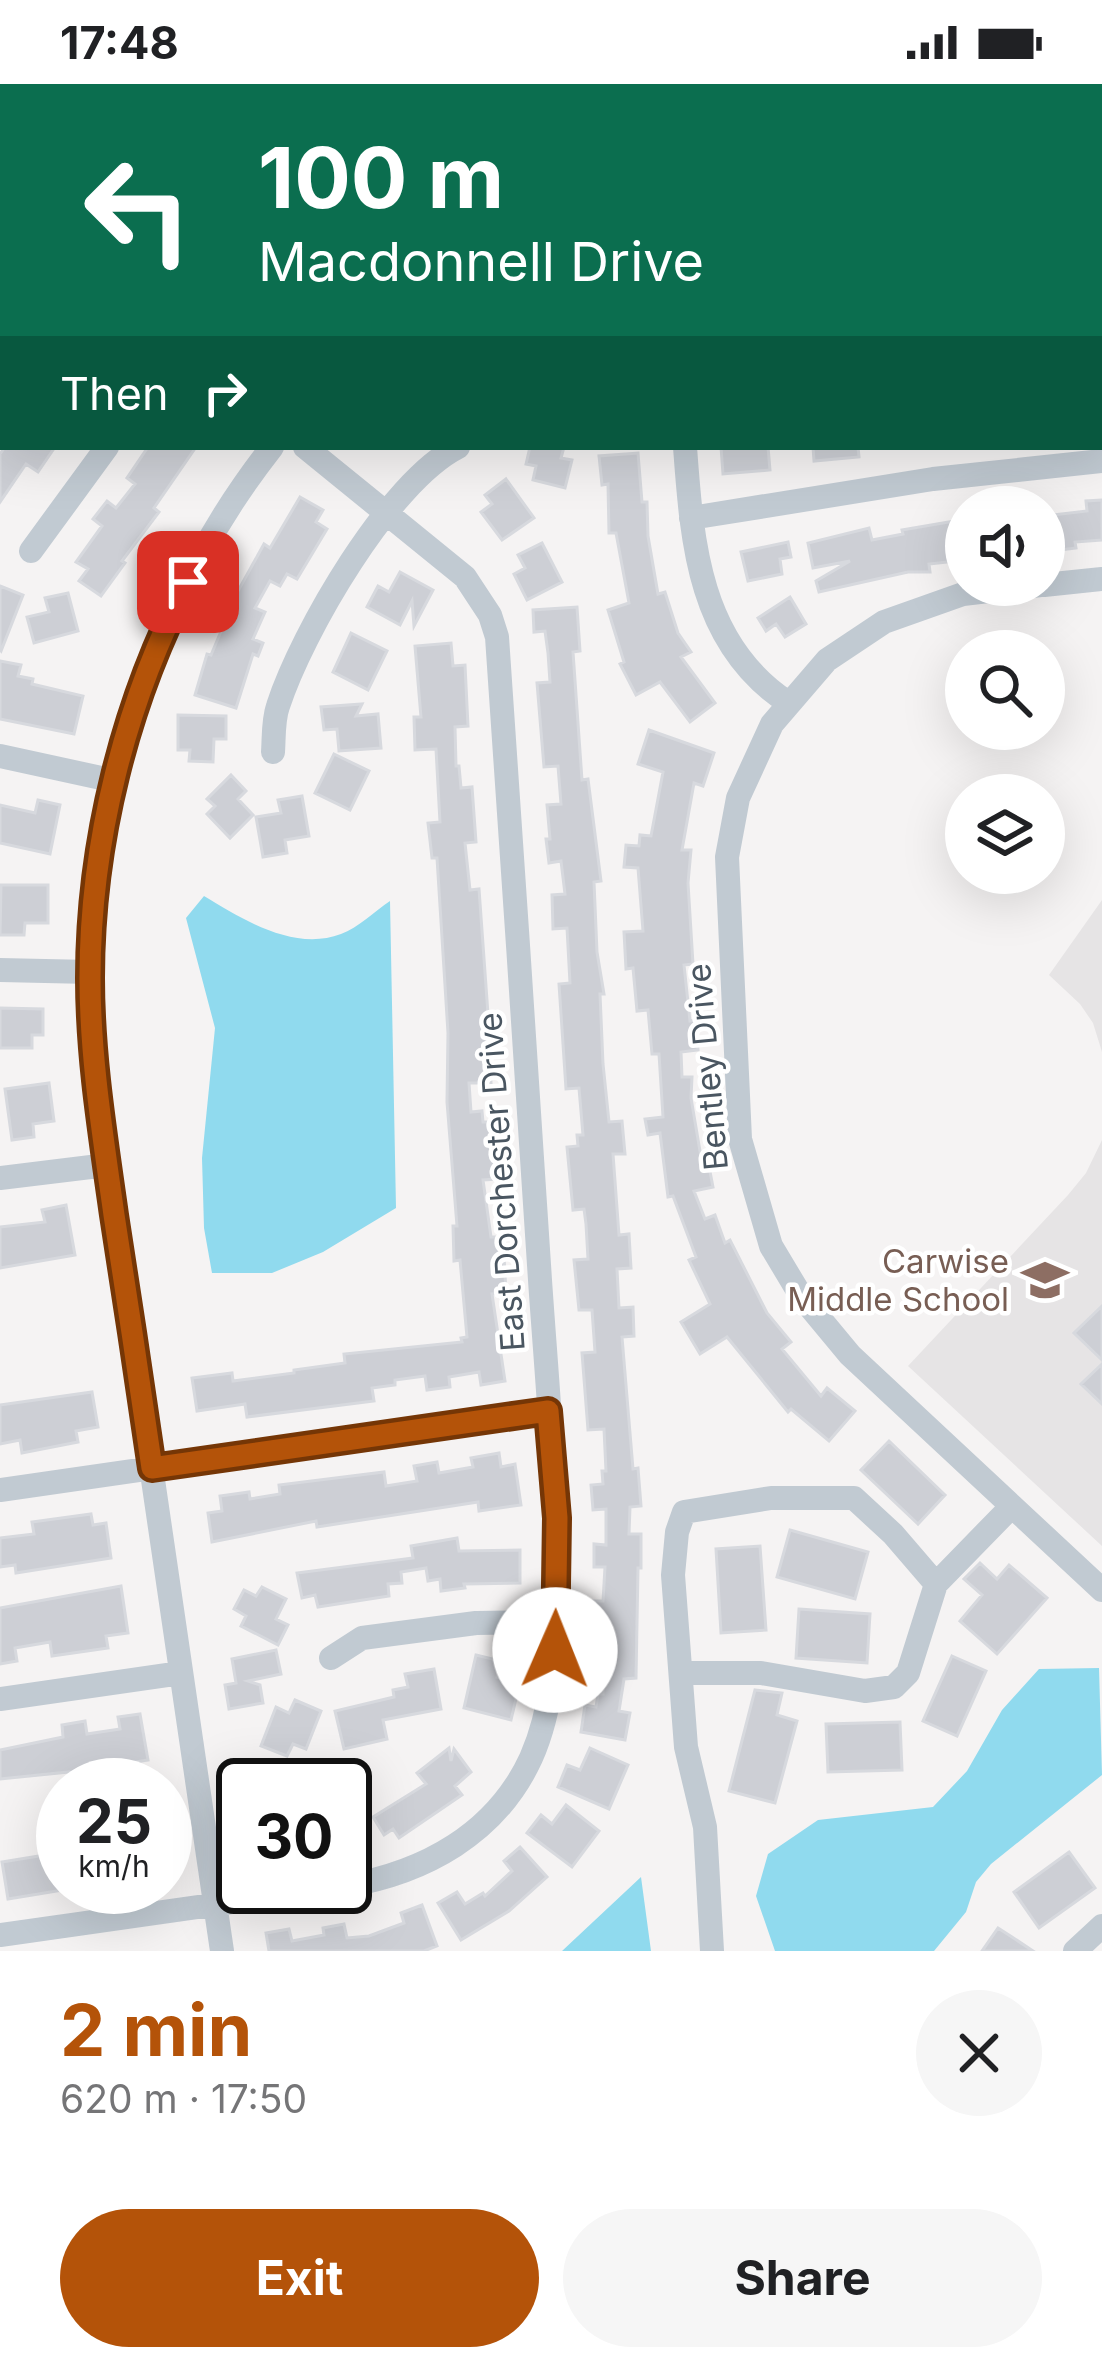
<!DOCTYPE html>
<meta charset="utf-8">
<style>
body{margin:0;font-family:Inter,sans-serif;background:#f6f6f6;color:#202124;height:100vh;display:flex;flex-direction:column;font-size:45px;white-space:nowrap}
*{box-sizing:border-box;margin:0}
p{font-size:39px;color:#757577}
.icon{flex:none;width:66px;height:66px;fill:none;stroke:currentColor;stroke-width:2;stroke-linecap:round;stroke-linejoin:round}
.map{position:relative;height:1867px;overflow:hidden}
.details{display:flex;flex-direction:column;background:#fff;flex:1}
.details>*{flex:none}
.top-card{position:absolute;left:0px;top:0px;width:1104px;height:366px;box-shadow:0 12px 48px #0002;background:#0b6e4f;color:#fff;overflow:hidden}
.buttons{position:absolute;left:945px;top:402px;display:grid;gap:24px}
.buttons a{display:grid;place-items:center;width:120px;height:120px;border-radius:50%;background:#fff;box-shadow:0 12px 48px #0002;font-size:60px}
.speed{position:absolute;left:36px;top:1674px;display:flex;gap:24px;font-size:60px;font-weight:700;text-align:center}
.speed>*{display:grid;place-content:center;width:156px;height:156px;border-radius:50%;background:#fff;box-shadow:0 12px 48px #0002;line-height:1}
.speed small{font-size:30px;font-weight:400}
.speed .limit{border:6px solid #111;border-radius:18px;background:#fff;color:#111}
.pin{position:absolute;display:grid;place-items:center;width:102px;height:102px;color:#fff;margin:-51px;border-radius:24px;box-shadow:0 6px 18px #0006}
.me{position:absolute;width:132px;margin:-66px;rotate:1deg;stroke-linejoin:round;filter:drop-shadow(0 0 9px #0008)}
.turn{display:flex;align-items:center;gap:42px;height:252px;padding:0 60px;font-size:54px}
.turn .icon{width:156px;height:156px;stroke-width:2.5}
.turn b{display:block;font-size:84px;line-height:102px}
.then{display:flex;align-items:center;height:114px;padding:0 60px;background:#0003;gap:24px;font-size:45px}
.round{display:grid;place-items:center;flex:none;width:126px;height:126px;border-radius:63px;background:#f6f6f6}
.overview{display:flex;align-items:center;justify-content:space-between;height:204px;padding:0 60px}
h1{font-size:72px;font-weight:700;line-height:90px;color:#b45309}
.button{display:flex;gap:24px;margin-top:auto;padding:24px 60px}
.button a{flex:1;height:138px;border-radius:72px;background:#b45309;color:#fff;font-size:48px;font-weight:700;line-height:138px;text-align:center}
.button a+a{background:#f6f6f6;color:#202124}
.status{display:flex;justify-content:space-between;align-items:center;height:84px;padding:0 60px;background:#fff;direction:ltr}
.status svg{height:33px;fill:currentColor}
.map>svg:first-child{display:block}
</style>
<div class="status"><b>17:48</b><svg viewBox="0 0 49 12"><path d="M0 12V9h3v3zM5 12V6h3v6zM10 12V3h3v9zM15 12V0h3v12zM26 1h20v11H26zM47 4h2v5h-2z"/></svg></div>
<div class="map">
<svg width="1102" height="1867" viewBox="0 0 1102 1867">
<rect width="100%" height="100%" fill="#f5f3f3"/>
<path fill="#e6e4e5" d="M1102,816V968L1093,939L1080,920L1049,891Z
M1102,1056V1462L908,1282L1068,1111L1086,1089Z"/>
<path fill="#c3f1d5" d="M0,0H265L3,3L0,188Z"/>
<path fill="#90daee" d="M204,812C242,835 294,868 341,850C358,844 375,827 390,817L396,1124L323,1168L272,1189H212L204,1144L202,1074L215,944L186,834Z
M1099,1584L1102,1691L991,1780L976,1798L966,1828L934,1867H775L756,1812L768,1770L818,1736L933,1723L967,1687L1002,1626L1039,1585Z
M641,1793L651,1867H562Z"/>
<path fill="#cdcfd5" stroke="#d7d9de" stroke-width="3" d="M5,363H55L38,388L26,380L0,418V370Z
M148,363H196L154,424L159,428L122,477L125,479L101,512L79,497L88,485L76,478L102,442L93,435L107,417L116,424L135,400L127,394Z
M530,363H564L561,374L572,376L565,404L533,396L536,382L526,380Z
M721,363H768L770,386L723,390Z
M813,363H858L859,373L814,377Z
M638,369L642,418H647L648,452L658,510L665,508L678,549L691,568L681,573L715,619L690,638L660,598L636,611L620,580L624,578L608,526L629,519L616,449H609L608,400L602,401L599,372Z
M506,395L534,434L502,456L481,428L492,420L485,411Z
M300,413L323,426L316,438L327,445L297,495L287,490L280,502L270,497L255,524L265,528L253,555L263,559L258,572L253,570L236,624L195,611L207,570L211,571L238,507L264,460L270,464Z
M1102,416V456L1075,458L1076,464L1044,468V432L1087,427L1086,417Z
M966,435V476L929,480L930,488H908L819,508L816,497L850,477L813,484L808,459L869,444L872,456L903,450L902,446Z
M788,458L791,473L780,475L782,490L748,497L741,468Z
M542,459L562,498L527,516L514,490L525,484L518,471Z
M400,488L433,506L414,542L412,517L400,541L367,523L378,502L389,508Z
M0,502L23,511L1,567L0,566Z
M68,509L78,547L34,559L27,533L49,528L45,514Z
M790,513L806,540L785,553L776,540L766,547L758,534Z
M577,523L580,567L573,568L582,696L588,695L601,797L594,798L597,868L604,910H600L603,980L609,1038L622,1037L625,1070H613L619,1151L629,1150L631,1184L617,1185L619,1224L633,1223L634,1252L622,1253L633,1385L638,1384L641,1422L630,1423L629,1450H641V1484H638L636,1594L624,1595L619,1627L630,1629L625,1656L581,1648L585,1621L596,1623L598,1610H603V1573H592L591,1543L593,1517H603L605,1483H594V1460L606,1461V1425L593,1426L591,1401L603,1400L602,1387H606L604,1345L588,1346L582,1269L595,1268L592,1226H579L574,1176L588,1175L586,1140L584,1125L573,1126L567,1063L578,1062L577,1051H583L579,1004L566,1005L559,900L570,899L567,844L553,845L552,811L565,810L561,777L549,779L546,755H550L547,721L561,720L558,682L544,683L537,599L550,598L548,569L545,547L534,548L533,526Z
M351,549L387,567L368,606L333,588Z
M451,559L453,582L465,581L468,642L455,643L456,682H459L461,704L472,703L476,758L465,759L470,806L479,805L490,958L491,999H469L471,1028L482,1027L483,1038H494L497,1095L483,1096L491,1153H503L506,1209L492,1210L505,1297L481,1301L479,1288L449,1293L450,1303L427,1306L425,1292L395,1296V1301L372,1304L374,1317L247,1333L245,1320L197,1327L192,1294L232,1289L233,1297L294,1289V1286L345,1279L344,1270L462,1258L461,1254L467,1253L460,1176L454,1177L453,1142H457L447,1018L448,949L437,774H432L428,739L440,738L436,665L415,666L414,633H421L415,562Z
M0,577L21,581L18,592L33,595L32,600L83,612L74,650L0,635Z
M362,620L356,632L378,630L381,664L339,667L337,645L324,646L321,623Z
M178,631L226,632V655H214L213,678L189,677L190,666H178Z
M649,646L714,669L703,702L694,699L682,766H691L688,799L693,880L684,881L690,937L696,936L698,966L681,968L682,993H692L691,1014L701,1073L707,1072L713,1103L694,1107L705,1135L715,1131L725,1159L730,1156L767,1229L791,1258L782,1265L821,1312L827,1304L855,1327L829,1357L791,1325L788,1328L727,1253L700,1270L681,1238L710,1220L689,1176L696,1173L673,1112L668,1113L660,1049L648,1051L645,1035L663,1033L659,970H652L648,926L637,927L633,884L626,885L624,848L643,847L638,784L624,783L626,761L639,762L640,751L651,752L663,688L638,680Z
M334,670L369,687L350,726L315,709Z
M231,691L246,707L238,715L253,731L230,754L207,730L215,722L207,715Z
M302,712L309,752L285,756L287,769L263,773L256,733L281,729L278,716Z
M38,716L60,721L50,770L0,759V721L35,729Z
M1,801H48V839H25L24,851H0Z
M0,924L43,925V951H32V964H0Z
M49,999L54,1037L33,1040L34,1053L12,1056L5,1005Z
M66,1121L75,1171L0,1184V1143L45,1138L42,1126Z
M1102,1222V1276L1074,1249Z
M1102,1280V1320L1081,1300Z
M92,1308L98,1343L76,1347L78,1358L22,1369L20,1356L0,1360V1321Z
M889,1357L945,1411L918,1440L861,1386Z
M499,1369L501,1383L515,1380L521,1421L479,1427L478,1418L317,1443L316,1437L212,1458L208,1429L222,1427L220,1412L249,1408L250,1415L280,1410L279,1401L384,1388L386,1402L417,1397L414,1382L437,1378L439,1389L473,1383L471,1374Z
M91,1430L93,1441L106,1439L111,1474L16,1489L15,1481L0,1483V1454L34,1450L32,1438Z
M790,1446L868,1468L855,1515L777,1493Z
M457,1454L459,1467L520,1466V1499L464,1500L465,1504L441,1507L440,1495L428,1497L426,1484L401,1488L402,1499L388,1500L389,1512L318,1523L315,1511L302,1514L297,1489L413,1474L411,1462Z
M760,1462L766,1546L721,1549L716,1465Z
M980,1479L997,1495L1009,1481L1047,1514L997,1570L960,1537L982,1511L964,1495Z
M121,1502L128,1549L106,1552L108,1564L52,1572L50,1558L15,1564L17,1577L0,1580V1524Z
M262,1503L286,1515L276,1535L288,1541L278,1561L241,1542L246,1532L234,1525L244,1506L256,1512Z
M799,1525L870,1530L867,1579L796,1574Z
M276,1566L281,1590L248,1597L260,1601L263,1619L229,1625L225,1601L236,1599L232,1575Z
M476,1571L501,1577L497,1593L520,1598L511,1636L464,1624Z
M952,1572L986,1587L957,1652L923,1637Z
M434,1585L441,1625L383,1636L387,1655L344,1665L335,1627L394,1613L393,1606L408,1603L405,1590Z
M755,1606L782,1609L777,1631L797,1637L775,1719L729,1707Z
M295,1616L321,1627L306,1665L293,1660L287,1672L261,1662L276,1623L289,1629Z
M140,1630L148,1676L92,1685L94,1696L71,1700L69,1688L0,1695V1666L63,1653L62,1641L85,1637L87,1650L120,1645L118,1633Z
M900,1638L902,1686L828,1688L826,1640Z
M449,1664L451,1677L454,1665L471,1688L455,1702L462,1711L399,1754L393,1745L384,1751L373,1733L426,1700L417,1689Z
M590,1664L628,1681L609,1725L558,1703L567,1681L580,1686Z
M352,1715L361,1763L345,1766V1716Z
M566,1721L599,1747L572,1783L527,1749L541,1731L552,1740Z
M520,1763L547,1793L509,1827L461,1856L438,1819L457,1808L465,1820L483,1809L485,1812L512,1787L504,1777Z
M63,1768V1806L8,1815L2,1778Z
M1069,1768L1095,1804L1039,1844L1014,1808Z
M422,1821L437,1862L424,1867H269L266,1849L289,1845L292,1857L324,1851L323,1844L344,1840L347,1854L369,1852L404,1839L401,1829Z
M998,1844L1012,1853L1033,1867H982Z"/>
<g fill="none" stroke-linecap="round" stroke-linejoin="round">
<path stroke="#c1cad2" stroke-width="24" d="M721,0L725,3
M685,3L687,0
M978,3L1007,0
M1101,185H1102
M0,199H3
M305,363L465,493L490,531L497,553C512,767 526,982 540,1196C547,1299 557,1402 556,1505C555,1563 555,1620 531,1674C496,1750 424,1789 345,1802
M685,363C692,459 699,560 787,618
M691,434L933,395L1102,377
M31,467L107,363
M1041,501L963,510L884,538L827,576L772,640L738,714L727,773L740,1055L771,1162L801,1212L850,1271L1102,1506
M1044,501L1102,495
M273,668C274,654 273,636 278,622C302,548 389,398 458,363
M0,672L115,697
M0,886L90,888
M0,1094L107,1081
M0,1406L549,1327
M331,1574L362,1554L476,1539L555,1538
M681,1589H761L865,1607L894,1603L908,1589L936,1500L1012,1422
M0,1615L181,1589
M0,1851L339,1803
M222,1867L99,1027C71,795 126,549 272,363
M712,1867L705,1743L686,1663L673,1491L677,1448L684,1428L771,1414H854L893,1450L936,1500
M1075,1867L1102,1842"/>
</g>
<g fill="none" stroke-linecap="round" stroke-linejoin="round">
<defs>
<path id="route" d="M188,498C125,618 90,759 90,894C90,974 103,1052 114,1131C127,1215 140,1300 152,1384L548,1327L557,1434L555,1566"/>
</defs>
<use href="#route" stroke="#753606" stroke-width="30"/>
<use href="#route" stroke="#b45309" stroke-width="21"/>
</g>
<defs>
<symbol id="school-bare" viewBox="-9 -9 18 18"><path d="M0-5L7-2L0 1L-7-2ZM-4 1L0 2.5L4 1V4Q0 6-4 4Z" fill="#8d6e63" stroke="#fff" stroke-width="2.5" paint-order="stroke"/></symbol>
</defs>
<g fill-rule="evenodd">
<use href="#school-bare" x="1012" y="1163" width="66" height="66"/>
</g>
<g text-anchor="middle" dominant-baseline="central" stroke-width="9" stroke-linejoin="round" paint-order="stroke">
<g font-size="33" fill="#4a5661" stroke="#fff">
<text transform="translate(707 983) rotate(-95)">Bentley Drive</text>
<text transform="translate(501 1098) rotate(-94)">East Dorchester Drive</text>
</g>
<g font-size="33" fill="#785e54" stroke="#fff" text-anchor="end">
<text x="1009" y="1177">Carwise<tspan x="1009" dy="38">Middle School</tspan></text>
</g>
</g>
</svg>
<div class="buttons">
<a><svg class="icon" aria-label="sound" viewBox="0 0 24 24"><path d="M4 9h4l5-4v14l-5-4H4zM17 9q2 3 0 6"/></svg></a>
<a><svg class="icon" aria-label="search" viewBox="0 0 24 24"><circle cx="10" cy="10" r="6"/><path d="M15 15l6 6"/></svg></a>
<a><svg class="icon" aria-label="layers" viewBox="0 0 24 24"><path d="M12 4l9 5-9 5-9-5zM3 14l9 5 9-5"/></svg></a>
</div>
<div class="speed"><div>25<small>km/h</small></div><div class="limit">30</div></div>
<div class="pin" style="left:188px;top:498px;background:#d93025"><svg class="icon" aria-label="arrive" viewBox="0 0 24 24"><path d="M6 21V4h12l-3 4 3 4H6"/></svg></div>
<svg class="me" style="left:555px;top:1566px" viewBox="-20 -20 40 40"><circle r="19" fill="#fff"/><path d="M0-13L10 11 0 6-10 11z" fill="#b45309"/></svg>
<div class="top-card">
<div class="turn"><svg class="icon" aria-label="left" viewBox="0 0 24 24"><path d="M17 20v-9H6M10 6l-5 5 5 5"/></svg><div><b>100 m</b>Macdonnell Drive</div></div>
<div class="then">Then<svg class="icon" aria-label="right" viewBox="0 0 24 24"><path d="M7 20v-9h11M14 6l5 5-5 5"/></svg></div>
</div>
</div>
<section class="details">
<div class="overview"><div><h1>2 min</h1><p>620 m · 17:50</p></div><a class="round"><svg class="icon" aria-label="close" viewBox="0 0 24 24"><path d="M6 6l12 12M18 6L6 18"/></svg></a></div>
<div class="button"><a>Exit</a><a>Share</a></div>
</section>
